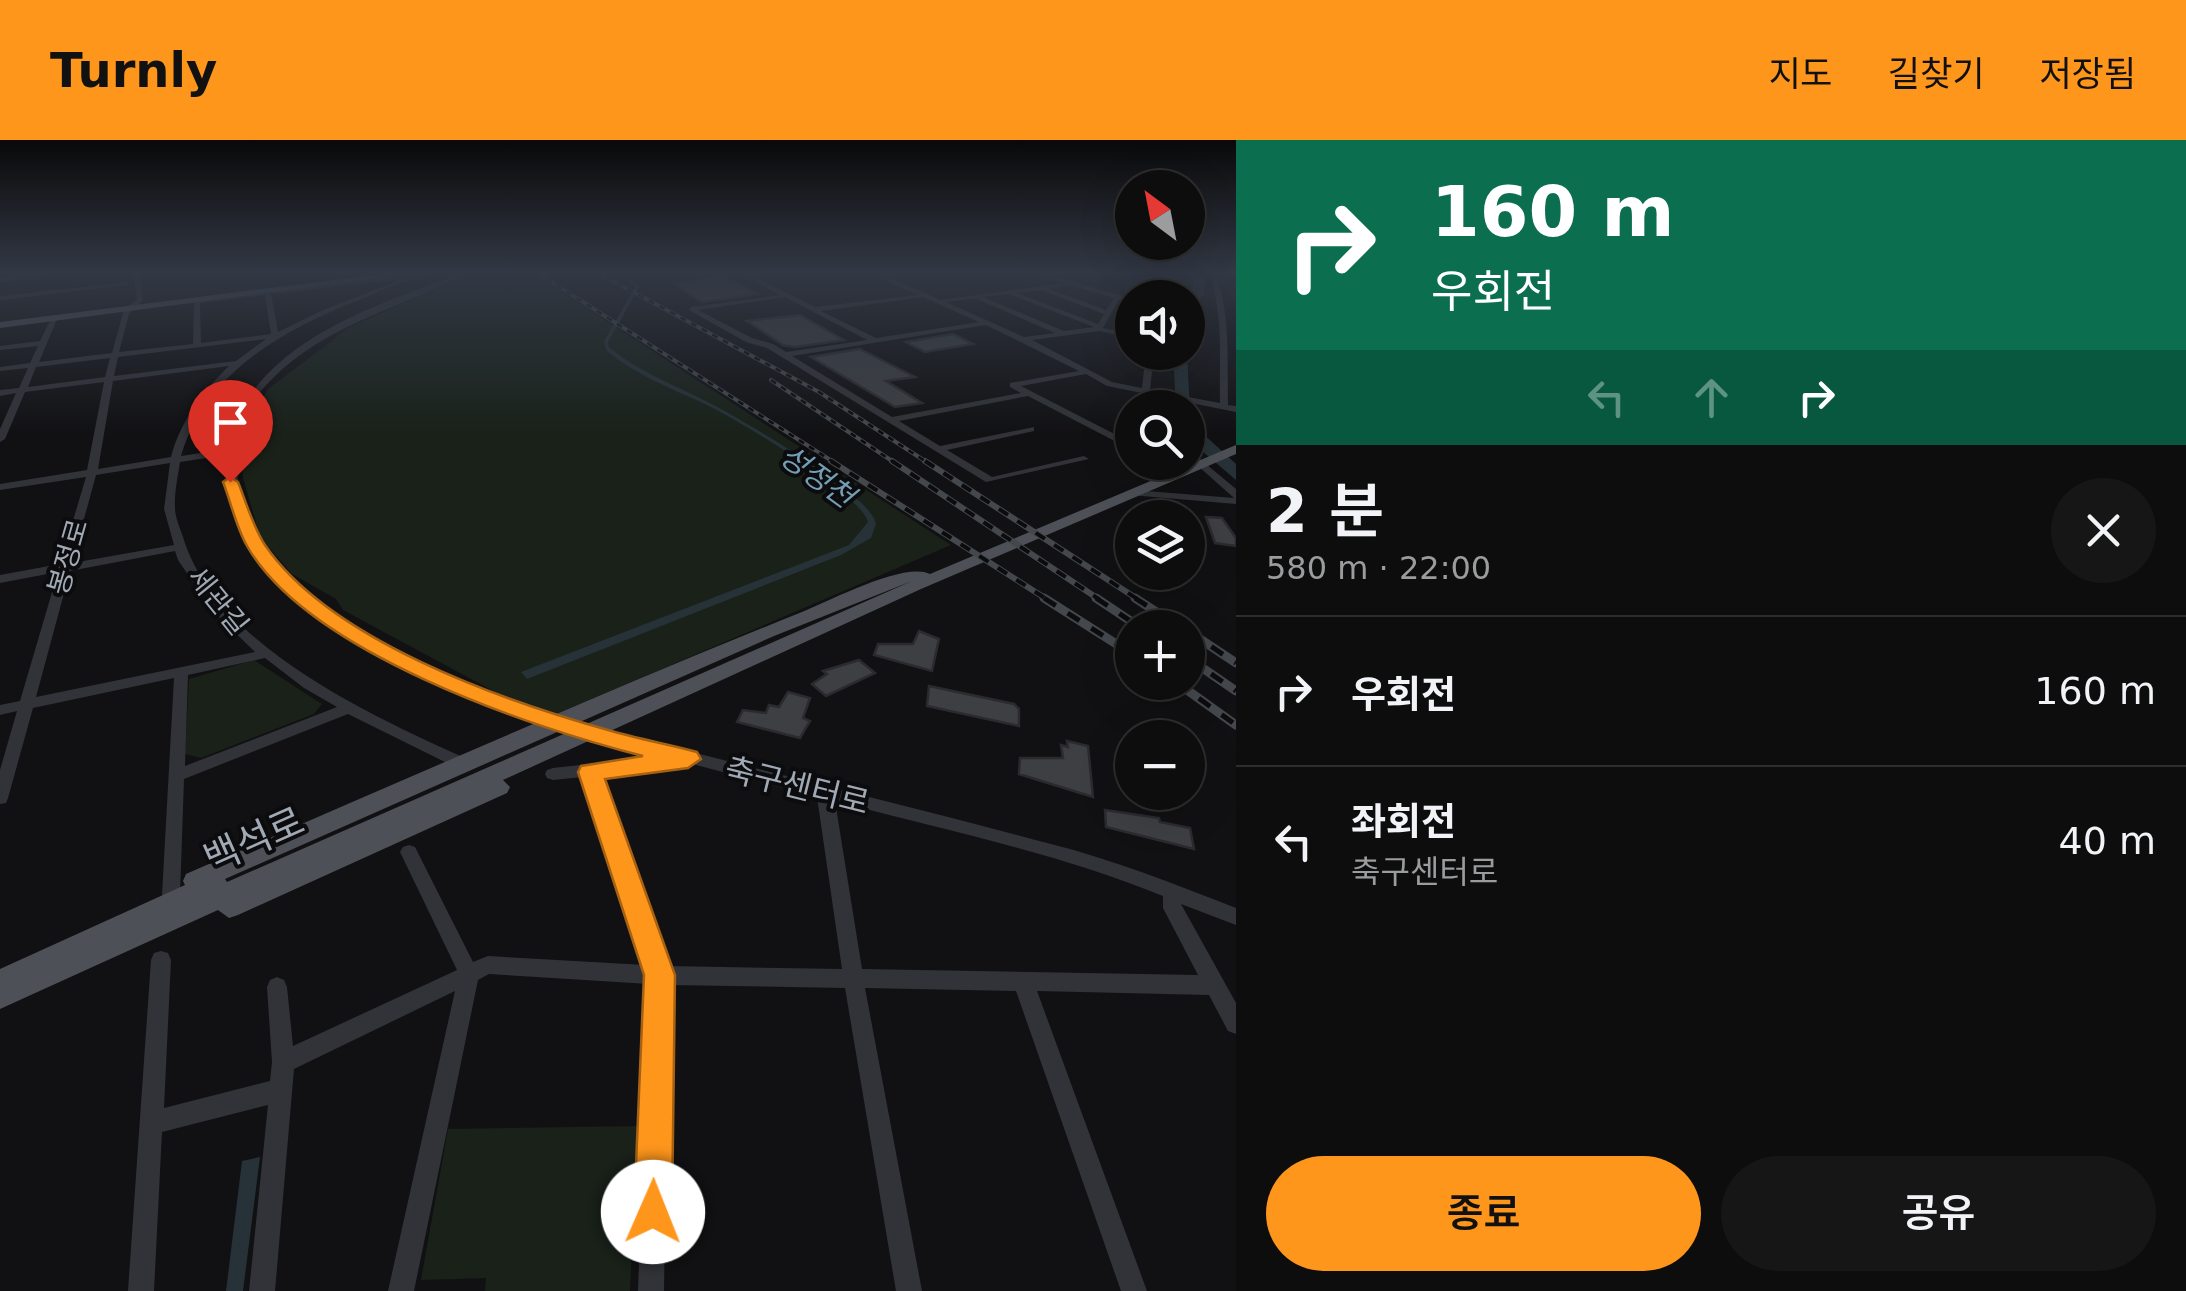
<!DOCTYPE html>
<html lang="ko">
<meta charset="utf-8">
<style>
body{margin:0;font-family:"DejaVu Sans","Noto Sans KR",sans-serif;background:#161617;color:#f1f3f6;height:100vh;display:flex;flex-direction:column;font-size:38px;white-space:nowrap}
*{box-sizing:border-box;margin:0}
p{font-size:32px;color:#9a9c9e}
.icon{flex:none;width:55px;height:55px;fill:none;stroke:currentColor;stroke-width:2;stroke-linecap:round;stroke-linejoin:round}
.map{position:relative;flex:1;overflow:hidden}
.details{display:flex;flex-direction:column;background:#0d0d0e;width:950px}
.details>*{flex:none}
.guide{background:#0b6e4f;color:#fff;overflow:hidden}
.needle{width:65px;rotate:328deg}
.tools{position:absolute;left:1115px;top:30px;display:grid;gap:20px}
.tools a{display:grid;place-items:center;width:90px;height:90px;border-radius:50%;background:#0d0d0e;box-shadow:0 10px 40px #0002,0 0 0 2px #2d2d2e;font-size:50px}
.pin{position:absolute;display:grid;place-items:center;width:85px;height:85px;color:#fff;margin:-102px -42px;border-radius:50% 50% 50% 0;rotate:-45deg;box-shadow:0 0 10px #0007}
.pin .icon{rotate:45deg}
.me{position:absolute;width:110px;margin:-55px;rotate:1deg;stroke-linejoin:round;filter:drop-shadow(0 0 8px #0008)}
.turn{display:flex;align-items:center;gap:35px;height:210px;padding:0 30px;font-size:45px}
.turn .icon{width:130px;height:130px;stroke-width:2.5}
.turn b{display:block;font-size:70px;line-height:85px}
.lanes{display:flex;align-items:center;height:95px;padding:0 30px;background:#0003;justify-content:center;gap:50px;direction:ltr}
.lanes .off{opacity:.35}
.round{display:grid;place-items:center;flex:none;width:105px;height:105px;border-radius:52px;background:#161617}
.head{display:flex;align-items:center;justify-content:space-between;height:170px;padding:0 30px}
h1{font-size:60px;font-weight:600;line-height:75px}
.cta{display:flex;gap:20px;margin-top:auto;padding:20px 30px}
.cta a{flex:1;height:115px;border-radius:60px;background:#ff961c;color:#111;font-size:40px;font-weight:600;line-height:115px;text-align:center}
.cta a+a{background:#161617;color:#f1f3f6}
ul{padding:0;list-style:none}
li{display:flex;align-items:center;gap:30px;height:150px;padding:0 30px;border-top:2px solid #2d2d2e}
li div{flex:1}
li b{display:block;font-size:38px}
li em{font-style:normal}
header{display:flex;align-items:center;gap:60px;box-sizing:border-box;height:140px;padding:0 50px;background:#ff961c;color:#111}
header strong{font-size:48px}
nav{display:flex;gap:55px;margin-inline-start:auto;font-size:35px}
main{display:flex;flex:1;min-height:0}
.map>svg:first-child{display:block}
</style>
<header>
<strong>Turnly</strong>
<nav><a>지도</a><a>길찾기</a><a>저장됨</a></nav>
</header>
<main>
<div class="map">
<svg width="1236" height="1151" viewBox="0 0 1236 1151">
<rect width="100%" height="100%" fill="#111113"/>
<path fill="#192119" d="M531,132L951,405L545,579L343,470L336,459L292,434L260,397L243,338L241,312L252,275L268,249L350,187L473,133Z
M254,520L322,564L314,574L201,618L185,614L189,539Z
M637,986L630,1151H485L486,1138L421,1140L448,989Z"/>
<path fill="#263237" d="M618,132L640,146L608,202L609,207C644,236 684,248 723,270C753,287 871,355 876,384L871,398L841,415L527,539L521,532L849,405L868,382C862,355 737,279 707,265C671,248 637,236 606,210L604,201L635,147Z
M260,1017L243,1151H226L242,1021Z"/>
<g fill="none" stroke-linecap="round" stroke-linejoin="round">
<path fill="#263237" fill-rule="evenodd" d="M1188,132H1200L1206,139L1204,155L1188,168L1194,140Z
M1173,212H1187L1190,271L1188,268H1176Z
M1188,280L1236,324V340L1188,299Z"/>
</g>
<path fill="#3d3f43" stroke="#2b2b2f" stroke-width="2.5" d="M724,136L758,154L702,162L673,143Z
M800,175L844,200L795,207L783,205L747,181Z
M953,194L973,204L925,212L906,202Z
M860,209L915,237L886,241L922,263L895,267L811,217Z
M1206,377L1222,378L1236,398V406L1215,403Z
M919,491L939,499L932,531L874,515L878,504H913Z
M859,520L875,533L826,556L812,544L827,534L823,531Z
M929,546L1014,564L1019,569V586L927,566Z
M788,552L810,558L803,578L810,581L800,598L737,582L743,570L766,573L769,565L779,567Z
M1067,601L1088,606L1093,657L1019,634L1020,618H1063L1061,605L1068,607Z
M1105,670L1159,678L1160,682L1190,688L1194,709L1106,687Z"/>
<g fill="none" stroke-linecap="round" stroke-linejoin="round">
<path fill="#313338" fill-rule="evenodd" d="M52,132H74L0,142V138Z
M133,132H139L143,160L129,174L119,212L193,204L194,163L162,166L164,163L426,132H447C437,135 426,135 417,138C397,143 378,152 359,160C283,190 206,232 181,316L227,309C249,203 375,166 464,132H473C402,167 325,184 269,242C241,270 232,309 239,346C244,371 253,394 269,415C325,489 452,545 539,573C563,581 588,586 612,592C658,604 705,615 751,627C851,653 951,677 1051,704C1114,720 1175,744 1236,768V785L1181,764L1236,863V894L1228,891L1209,855L1037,851L1147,1151H1121L1016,851L865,848L922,1151H896L845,848L669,845L664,1151H638L649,844L489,834L478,840L414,1151H388L455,851L294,929L275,1151H249L268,965L162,992L154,1151H128L151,820L154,813L161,811L168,813L171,820L164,968L270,941L272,922L267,847L270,840L277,837L284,840L287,847L293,906L457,830L400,712L403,707L409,705L415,707L473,822L488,816L645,825L583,637L553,640L547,638L545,634L547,630L553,628L662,616C617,604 571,596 528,580C420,542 216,455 226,315L180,322C178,336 174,353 175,368C175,377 180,388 183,397C215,505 372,576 467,619L469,623L467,627H455L348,574L184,639L180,755L178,761L171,763L164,761L162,755L174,538L33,568L8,658L6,663L0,664V630L17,571L0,575V565L20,561L58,432L0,443V435L60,424L86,337L0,350V344L87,330L104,242L25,252L5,299L0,302V289L16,253L0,256V250L19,248L28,228L0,231V227L30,223L38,206L0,210V206L40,201L51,179L54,177L57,179L39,222L112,213L124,169L137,160ZM403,139L323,170L278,192L271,154ZM265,155L271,194L201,203L200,163ZM266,199L236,221L114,236L118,217ZM110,218L105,237L28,247L36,227ZM229,226C203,251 180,282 171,317L98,329L113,241ZM170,323L164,369L174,405L72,423L96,335ZM175,411L178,420L211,469L255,512L36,557L70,431ZM265,518L304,548L337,567L185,626L188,535ZM685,622L817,657L842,829L666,826L599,635L678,626ZM835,661C944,690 1058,713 1163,756V768L1198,835L862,829Z
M737,132H745L815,167L917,155L869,132H878L940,160L1063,143L1030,132H1041L1132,159V163L1119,159L1103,188L1132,194V198L1099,191L1032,200L1112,242L1142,248L1146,212H1154L1150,250L1220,263C1219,220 1224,174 1209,132H1215C1231,174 1227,221 1228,265L1236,266V272L1151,255L1154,268H1146L1142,253L1107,246L1086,234L1021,246L1132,303V310L1028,256L899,281L940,306L1034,287V291L947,310L992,337L1084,316L1089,319L986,342L767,208L746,202L689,170L691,167L780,155ZM1071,145L1114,158L1106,170L1049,149ZM1042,150L1104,174L1098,184L1017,153ZM1009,154L1094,187L1064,191L983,157ZM785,157L867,200L786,212L773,204L752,198L698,170ZM923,157L979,182L876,198L821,171ZM976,158L977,159L1055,193L1024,197L946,162ZM986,185L1079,231L1010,243V247L1021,253L892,277L792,216Z
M1164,132H1170L1173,158H1167Z
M127,142L129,145L0,160V156Z
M1188,309L1236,349V364L1130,355L1129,353L1134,350L1234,358L1188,317Z"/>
<path fill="#4d5157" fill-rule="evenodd" d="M398,132H424L0,188V182Z
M1236,305V314L921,449L503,640L510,647L507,653L238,775L229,778L218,770L0,869V829L185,745L183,741L186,734C391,646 595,555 802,472C829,461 905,421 930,434ZM912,441L227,742L225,739L774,496Z"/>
<defs>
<path id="rail-far2" d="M536,132L835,323
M596,132L819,252L928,323
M771,240L895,323"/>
<path id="rail-far1" d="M831,321L1048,460
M892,321L1100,460
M925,321L1139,460"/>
<path id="rail" d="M1044,458L1132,514
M1096,458L1141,488
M1135,458L1181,488
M1188,491L1236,523
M1188,518L1236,551
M1176,542L1236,585"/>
</defs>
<use href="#rail-far2" stroke="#44484d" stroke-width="4"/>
<use href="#rail-far1" stroke="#44484d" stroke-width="6"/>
<use href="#rail" stroke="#44484d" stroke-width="9"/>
<use href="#rail-far2" stroke="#0c0c0e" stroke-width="2.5" stroke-dasharray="6" stroke-linecap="butt"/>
<use href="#rail-far1" stroke="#0c0c0e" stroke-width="4" stroke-dasharray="11" stroke-linecap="butt"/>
<use href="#rail" stroke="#0c0c0e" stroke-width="5" stroke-dasharray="14" stroke-linecap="butt"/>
</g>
<linearGradient id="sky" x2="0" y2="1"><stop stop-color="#09090a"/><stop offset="0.45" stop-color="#323844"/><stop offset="1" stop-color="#323844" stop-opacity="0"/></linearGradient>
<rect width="1236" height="294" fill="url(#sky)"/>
<path fill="#ff961c" stroke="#a66212" stroke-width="2.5" d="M230,337L238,342C246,362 253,387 265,405C330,500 501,560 608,590C638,599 668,604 697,612L701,619L688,628L605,639L675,835L672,1072L667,1085L653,1091L640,1085L634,1072L644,835L578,632L581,626L643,616C529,587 308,512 247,406C236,387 231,362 223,342Z"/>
<g text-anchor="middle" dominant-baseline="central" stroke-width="8" stroke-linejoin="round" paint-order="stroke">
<g font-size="28" fill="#a1a9b5" stroke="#0c0c0e">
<text transform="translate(68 417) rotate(-74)">봉정로</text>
<text transform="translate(218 461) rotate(51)">세관길</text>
</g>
<g font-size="30" font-style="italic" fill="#739eb4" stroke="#0c0c0e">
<text transform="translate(817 336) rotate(36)">성정천</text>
</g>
<g font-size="32" fill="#a1a9b5" stroke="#0c0c0e">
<text transform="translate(797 646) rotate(14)">축구센터로</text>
</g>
<g font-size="38" fill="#a1a9b5" stroke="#0c0c0e">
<text transform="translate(254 700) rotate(-24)">백석로</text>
</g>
</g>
</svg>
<div class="tools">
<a><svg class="needle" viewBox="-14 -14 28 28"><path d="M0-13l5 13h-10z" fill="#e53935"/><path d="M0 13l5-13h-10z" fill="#9a9c9e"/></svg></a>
<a><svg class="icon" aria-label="sound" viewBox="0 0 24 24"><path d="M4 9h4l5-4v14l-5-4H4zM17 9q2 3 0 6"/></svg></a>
<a><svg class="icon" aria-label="search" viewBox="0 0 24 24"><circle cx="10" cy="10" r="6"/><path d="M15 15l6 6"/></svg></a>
<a><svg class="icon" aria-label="layers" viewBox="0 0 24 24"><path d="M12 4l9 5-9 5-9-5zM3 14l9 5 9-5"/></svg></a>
<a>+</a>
<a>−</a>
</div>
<div class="pin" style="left:230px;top:342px;background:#d93025"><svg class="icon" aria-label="arrive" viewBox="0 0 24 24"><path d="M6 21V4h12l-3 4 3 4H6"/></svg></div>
<svg class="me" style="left:653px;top:1072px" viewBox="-20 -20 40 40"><circle r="19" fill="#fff"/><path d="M0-13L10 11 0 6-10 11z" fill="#ff961c"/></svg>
</div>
<section class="details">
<div class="guide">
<div class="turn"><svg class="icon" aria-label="right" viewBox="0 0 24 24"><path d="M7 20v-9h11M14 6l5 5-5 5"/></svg><div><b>160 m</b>우회전</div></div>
<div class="lanes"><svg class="icon off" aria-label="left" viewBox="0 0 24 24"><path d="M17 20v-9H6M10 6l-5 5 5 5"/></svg><svg class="icon off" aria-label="ahead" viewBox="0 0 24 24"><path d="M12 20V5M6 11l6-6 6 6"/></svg><svg class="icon" aria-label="right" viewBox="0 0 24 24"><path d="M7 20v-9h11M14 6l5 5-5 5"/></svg></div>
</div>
<div class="head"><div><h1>2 분</h1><p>580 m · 22:00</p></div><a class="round"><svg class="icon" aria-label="close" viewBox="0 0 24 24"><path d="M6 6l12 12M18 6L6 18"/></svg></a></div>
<ul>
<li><svg class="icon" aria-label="right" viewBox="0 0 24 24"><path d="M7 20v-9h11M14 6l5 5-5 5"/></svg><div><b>우회전</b></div><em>160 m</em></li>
<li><svg class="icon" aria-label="left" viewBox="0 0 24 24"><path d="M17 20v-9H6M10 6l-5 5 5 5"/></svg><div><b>좌회전</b><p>축구센터로</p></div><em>40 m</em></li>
</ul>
<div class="cta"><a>종료</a><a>공유</a></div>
</section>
</main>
